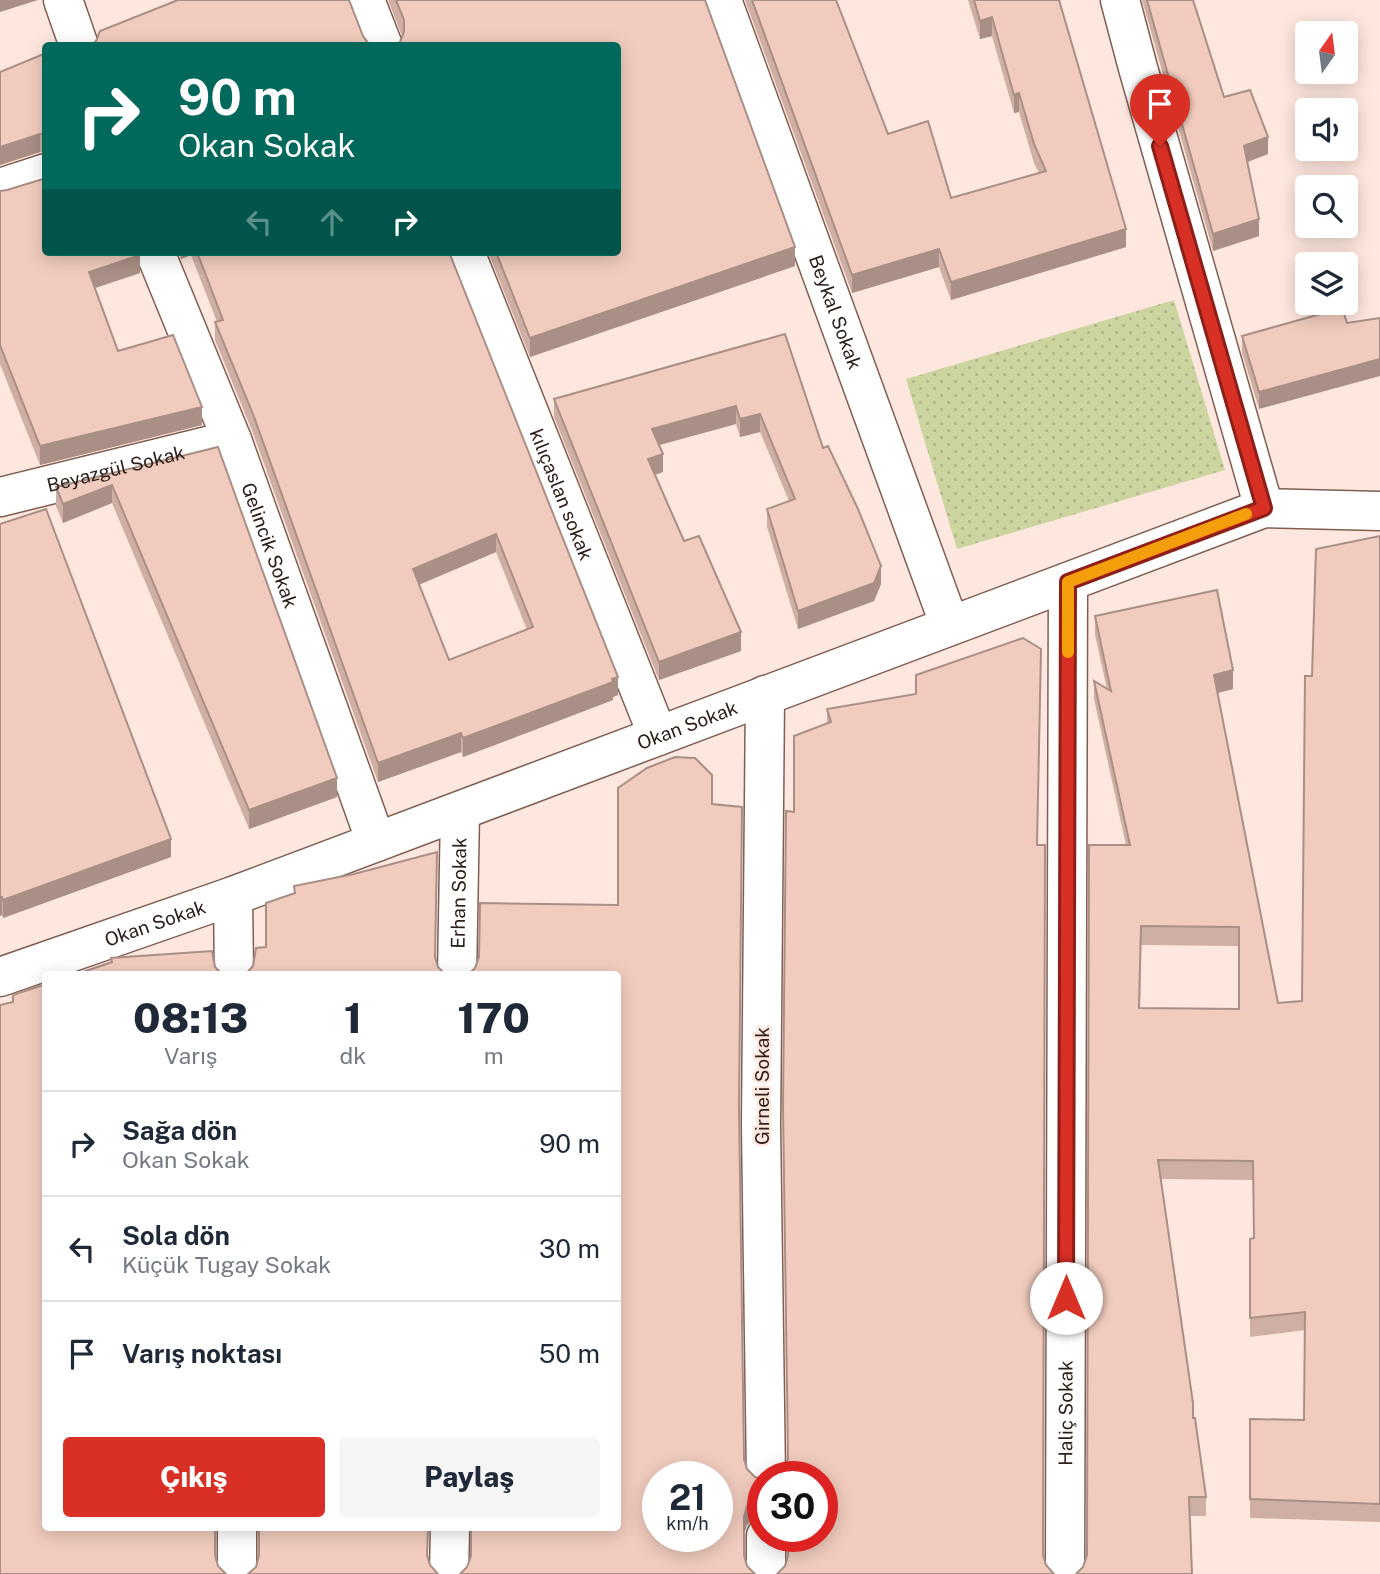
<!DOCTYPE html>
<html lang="tr">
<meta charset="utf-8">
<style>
body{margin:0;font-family:"Public Sans",sans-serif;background:#f6f6f7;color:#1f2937;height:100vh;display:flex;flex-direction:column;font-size:26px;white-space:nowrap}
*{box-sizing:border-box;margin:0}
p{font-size:23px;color:#747a83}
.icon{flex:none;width:38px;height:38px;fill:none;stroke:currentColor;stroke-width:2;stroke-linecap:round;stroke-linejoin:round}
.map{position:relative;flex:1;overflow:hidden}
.side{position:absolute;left:42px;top:971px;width:579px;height:560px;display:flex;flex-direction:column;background:#fff;border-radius:7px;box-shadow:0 4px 18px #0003}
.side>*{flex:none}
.guide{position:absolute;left:42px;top:42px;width:579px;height:214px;border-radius:7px;box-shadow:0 4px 18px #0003;background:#00695c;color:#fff;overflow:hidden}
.needle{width:46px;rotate:14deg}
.tools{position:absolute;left:1295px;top:21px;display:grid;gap:14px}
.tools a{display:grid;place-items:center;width:63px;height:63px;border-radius:7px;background:#fff;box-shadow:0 4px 18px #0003;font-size:35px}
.speed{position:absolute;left:642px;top:1461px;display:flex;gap:14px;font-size:35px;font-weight:700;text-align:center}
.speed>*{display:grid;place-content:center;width:91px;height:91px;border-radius:50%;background:#fff;box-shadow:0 4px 18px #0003;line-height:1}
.speed small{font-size:18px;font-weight:400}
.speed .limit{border:10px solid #d22;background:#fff;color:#111}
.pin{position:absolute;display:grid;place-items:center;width:60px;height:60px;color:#fff;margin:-72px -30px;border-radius:50% 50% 50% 0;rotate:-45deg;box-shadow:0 0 7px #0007}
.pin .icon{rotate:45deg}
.me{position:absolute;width:77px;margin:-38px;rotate:0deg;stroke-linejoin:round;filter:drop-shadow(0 0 5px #0008)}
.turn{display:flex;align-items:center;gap:24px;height:147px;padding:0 21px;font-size:32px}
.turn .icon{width:91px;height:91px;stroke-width:2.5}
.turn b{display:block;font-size:49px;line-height:60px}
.lanes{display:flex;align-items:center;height:66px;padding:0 21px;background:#0003;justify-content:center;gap:35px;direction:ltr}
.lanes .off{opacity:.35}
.eta{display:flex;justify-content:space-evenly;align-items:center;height:119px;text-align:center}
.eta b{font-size:42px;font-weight:800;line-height:49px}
.action{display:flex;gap:14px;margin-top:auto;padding:14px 21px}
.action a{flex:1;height:80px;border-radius:7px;background:#d93025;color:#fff;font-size:28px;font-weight:800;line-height:80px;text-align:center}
.action a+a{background:#f6f6f7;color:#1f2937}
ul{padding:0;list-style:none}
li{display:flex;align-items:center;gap:21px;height:105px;padding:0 21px;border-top:2px solid #e0e1e3}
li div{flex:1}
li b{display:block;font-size:26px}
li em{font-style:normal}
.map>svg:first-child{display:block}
</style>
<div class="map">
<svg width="1380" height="1574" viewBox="0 0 1380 1574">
<defs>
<pattern id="park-dots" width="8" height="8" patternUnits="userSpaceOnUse" patternTransform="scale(1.75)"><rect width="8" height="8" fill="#ccd4a0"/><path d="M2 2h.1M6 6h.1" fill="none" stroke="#b0b689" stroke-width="1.8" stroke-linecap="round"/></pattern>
</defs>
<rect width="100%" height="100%" fill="#fee7de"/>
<path fill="url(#park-dots)" d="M1174,300L1225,470L957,549L906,379Z"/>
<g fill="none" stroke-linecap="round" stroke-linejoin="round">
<defs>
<g id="minor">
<path d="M63,0L79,46"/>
<path d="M365,0L383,46"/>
<path id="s1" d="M722,0L950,626"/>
<path d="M1120,0L1138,68L1264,508"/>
<path d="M0,188L46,173"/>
<path id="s2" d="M155,252L232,440L376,842"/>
<path id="s3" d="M465,252L658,736"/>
<path id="s4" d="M0,497L232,440"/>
<path d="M765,695L761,1125L766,1477"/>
<path d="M233,896L234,975"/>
<path id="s5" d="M457,975L460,811"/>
<path d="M237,1574V1528"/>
<path d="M449,1574L450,1528"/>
<path d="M766,1574V1536"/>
<path id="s6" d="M1065,1574L1068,582"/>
</g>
<g id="tertiary">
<path id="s7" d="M0,977L233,896L1264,508L1380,511"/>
</g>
</defs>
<use href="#minor" stroke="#805f53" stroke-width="41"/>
<use href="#tertiary" stroke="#805f53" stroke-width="41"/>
<use href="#minor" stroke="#fff" stroke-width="38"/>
<use href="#tertiary" stroke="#fff" stroke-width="38"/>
</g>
<path fill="#cfafa3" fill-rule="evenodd" d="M388,0H705L795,266L530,357L488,252H618L400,42L402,36Z
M745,0H836L888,134L951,198L1039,173L1034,163L1019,112L1014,113L992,36L980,39L968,0H1059L1126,247L951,300L939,267L852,293Z
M1142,0H1193L1224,97L1268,154L1248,162L1259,236L1213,251Z
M46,53V152H40L0,165Z
M0,191L140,273L95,288L118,351L202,425L40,465L0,364Z
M179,252H449L618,695L613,697V700L463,757L461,752L378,782L253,433L215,340V322H217L191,255L181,259ZM496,552L527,630L449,660L419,585Z
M1347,323L1259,409L1242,353V336Z
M785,334L823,448L881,584L874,601L798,629L767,527V509L789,501L760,432L740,437L736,424L659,445L663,472L655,475L684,541L741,651L659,680L554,417V399Z
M218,447L337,797L249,829L112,503L63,523L56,506V487Z
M0,524L171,857L3,918L2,915L0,916Z
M1380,536V1522L1250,1518V1419L1304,1420L1305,1330L1250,1337V1239L1254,1238L1253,1180L1161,1179L1193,1418L1206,1497V1516H1190L1083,1567L1087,1555L1126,845L1094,699V681L1107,689L1095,635V616L1233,689L1217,693L1278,1003L1302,1001L1312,676ZM1141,945L1239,946V1009L1140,1008Z
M827,709L1038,845L1043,1555L1046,1565L822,1536L785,1469L788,1459L794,812L827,723Z"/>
<path fill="#a98f85" d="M0,0H38L0,12Z
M992,17V36L980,39V21Z
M1019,93V112L1014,113V95Z
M40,134V152L0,165V147Z
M1268,137V154L1244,163V146Z
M1259,219V236L1213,251V234Z
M1126,229V247L951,300V282Z
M795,247V266L530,357V338Z
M939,249V267L852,293V275Z
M181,252H191V255L181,259Z
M140,255V273L89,290V272Z
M1380,359V376L1259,409V392Z
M736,406V424L652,447V429Z
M202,407V425L40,465V446Z
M760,414V432L740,437V419Z
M663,454V472L648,477V459Z
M112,485V503L63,523V504Z
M496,534V552L413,587V569Z
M881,566V584L874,601L798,629V611Z
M741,632V651L659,680V662Z
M1233,670V689L1214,694V675Z
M618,677V695L613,697V700L463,757V738Z
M461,733V752L378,782V763Z
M337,778V797L249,829V810Z
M171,839V857L3,918V900Z
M2,897V915L0,916V898Z
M763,1496V1515L756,1517L747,1525L744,1535V1517L747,1506L756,1498Z"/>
<path fill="#f1ccbe" stroke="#a98f85" stroke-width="2" fill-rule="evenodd" d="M178,0H349L363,36L369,44L371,46H90L96,41L100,31Z
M396,0H705L795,247L530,338L496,252H618V46H395L400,42L404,32V20Z
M752,0H836L888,134L928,121L951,198L1046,171L1034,144L1019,93L1014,95L992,17L980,21L974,0H1059L1126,229L951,282L939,249L852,275Z
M1147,0H1193L1224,97L1250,90L1268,137L1244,146L1259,219L1213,234Z
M46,53V134H40L0,147V72Z
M46,178V252H139L140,255L89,272L118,351L173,335L202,407L40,446L0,345V191L7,190Z
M197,252H449L618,677L612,679L613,682L463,738L461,733L378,763L253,414L215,322L223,320ZM496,534L533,627L449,660L413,569Z
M1342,308L1347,323L1380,318V359L1259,392L1242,336Z
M785,334L823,448L828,446L858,509L881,566L874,583L798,611L767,509L795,499L760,414L740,419L736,406L652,429L663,454L648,459L684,541L699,536L741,632L659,662L554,399Z
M218,447L337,778L249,810L112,485L63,504L56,487Z
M46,509L171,839L3,900L2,897L0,898V524Z
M1380,536V1504L1250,1499V1419L1304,1420L1305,1312L1250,1318V1239L1254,1238L1253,1161L1158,1160L1193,1403V1418H1195L1206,1497H1189L1192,1574H1076L1083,1567L1087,1555L1089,845H1130L1094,681L1111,691L1095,616L1217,590L1233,670L1214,675L1278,1003L1302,1001L1305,676H1312L1316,549ZM1141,926L1239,927V1009L1139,1008Z
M1023,638L1041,649L1037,845H1045L1043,1555L1046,1565L1054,1574H777L785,1566L788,1555V1536H822V1477H777L785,1469L788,1458L783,1106L786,811L794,812V736L831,722L827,709L916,694V675Z
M675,757L695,758L712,775V804L742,807L739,1107L744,1459L747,1469L755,1477L763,1479V1496L756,1498L747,1506L744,1517V1555L747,1566L755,1574H460L467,1567L471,1556V1528H618V975H468L475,968L479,957L480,903L618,905V788L647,768ZM658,1477H718V1536H658Z
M437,852L435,957L438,967L446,975H245L253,966L256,948L266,947V903L295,893L294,886L354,874Z
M212,951L215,967L223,975H74L112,962L111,958Z
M46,984V1528H215V1555L218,1566L226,1574H0V1005L13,1002V995Z
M259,1528H428L427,1555L430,1565L438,1574H248L256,1567L259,1555Z"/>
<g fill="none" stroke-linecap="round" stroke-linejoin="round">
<defs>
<path id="route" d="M1066,1298L1068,582L1264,508L1160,146"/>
</defs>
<use href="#route" stroke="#8d1f18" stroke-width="18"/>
<use href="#route" stroke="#d93025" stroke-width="12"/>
<path stroke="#f59e0b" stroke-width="12" d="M1068,652V582L1246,514"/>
</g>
<g text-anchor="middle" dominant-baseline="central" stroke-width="5" stroke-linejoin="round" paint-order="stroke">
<g font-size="19" fill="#2d201a" stroke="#fee7de">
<text stroke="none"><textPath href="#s1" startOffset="332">Beykal Sokak</textPath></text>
<text stroke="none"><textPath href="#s4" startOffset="119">Beyazgül Sokak</textPath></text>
<text stroke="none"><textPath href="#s3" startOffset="261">kılıçaslan sokak</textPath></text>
<text stroke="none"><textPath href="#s2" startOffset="315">Gelincik Sokak</textPath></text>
<text stroke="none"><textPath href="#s7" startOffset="732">Okan Sokak</textPath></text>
<text stroke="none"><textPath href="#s5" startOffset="82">Erhan Sokak</textPath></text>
<text stroke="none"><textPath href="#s7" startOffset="164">Okan Sokak</textPath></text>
<text transform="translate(762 1086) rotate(-90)">Girneli Sokak</text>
<text stroke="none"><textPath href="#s6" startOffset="161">Haliç Sokak</textPath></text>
</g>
</g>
</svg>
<div class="tools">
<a><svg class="needle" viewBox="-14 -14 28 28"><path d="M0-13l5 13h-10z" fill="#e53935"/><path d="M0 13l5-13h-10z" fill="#747a83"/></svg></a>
<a><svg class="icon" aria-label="sound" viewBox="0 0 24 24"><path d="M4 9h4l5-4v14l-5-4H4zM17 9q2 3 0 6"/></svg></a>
<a><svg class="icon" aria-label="search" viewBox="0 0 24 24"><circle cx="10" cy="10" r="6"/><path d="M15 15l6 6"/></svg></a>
<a><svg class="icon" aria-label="layers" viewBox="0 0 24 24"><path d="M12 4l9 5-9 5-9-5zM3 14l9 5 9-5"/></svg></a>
</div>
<div class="speed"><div>21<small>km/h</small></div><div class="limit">30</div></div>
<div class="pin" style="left:1160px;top:146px;background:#d93025"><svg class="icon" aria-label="arrive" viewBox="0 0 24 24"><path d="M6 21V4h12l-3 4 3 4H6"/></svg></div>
<svg class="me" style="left:1066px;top:1298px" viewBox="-20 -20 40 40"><circle r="19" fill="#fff"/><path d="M0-13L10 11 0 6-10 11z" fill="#d93025"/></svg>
<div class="guide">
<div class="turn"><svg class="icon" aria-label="right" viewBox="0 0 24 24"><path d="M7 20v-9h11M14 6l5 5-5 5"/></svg><div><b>90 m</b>Okan Sokak</div></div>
<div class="lanes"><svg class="icon off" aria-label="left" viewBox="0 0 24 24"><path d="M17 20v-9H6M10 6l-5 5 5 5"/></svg><svg class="icon off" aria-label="ahead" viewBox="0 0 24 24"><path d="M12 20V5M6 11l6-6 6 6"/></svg><svg class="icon" aria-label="right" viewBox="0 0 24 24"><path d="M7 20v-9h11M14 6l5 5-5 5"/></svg></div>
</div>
<section class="side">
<div class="eta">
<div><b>08:13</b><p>Varış</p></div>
<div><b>1</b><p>dk</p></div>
<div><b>170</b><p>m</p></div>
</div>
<ul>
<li><svg class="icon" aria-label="right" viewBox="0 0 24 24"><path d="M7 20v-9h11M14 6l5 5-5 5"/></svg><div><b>Sağa dön</b><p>Okan Sokak</p></div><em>90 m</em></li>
<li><svg class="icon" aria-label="left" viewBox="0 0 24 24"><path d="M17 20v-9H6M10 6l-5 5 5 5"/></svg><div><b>Sola dön</b><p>Küçük Tugay Sokak</p></div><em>30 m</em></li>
<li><svg class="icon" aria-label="arrive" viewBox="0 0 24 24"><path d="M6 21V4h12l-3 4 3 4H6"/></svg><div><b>Varış noktası</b></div><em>50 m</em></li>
</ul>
<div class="action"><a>Çıkış</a><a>Paylaş</a></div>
</section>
</div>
